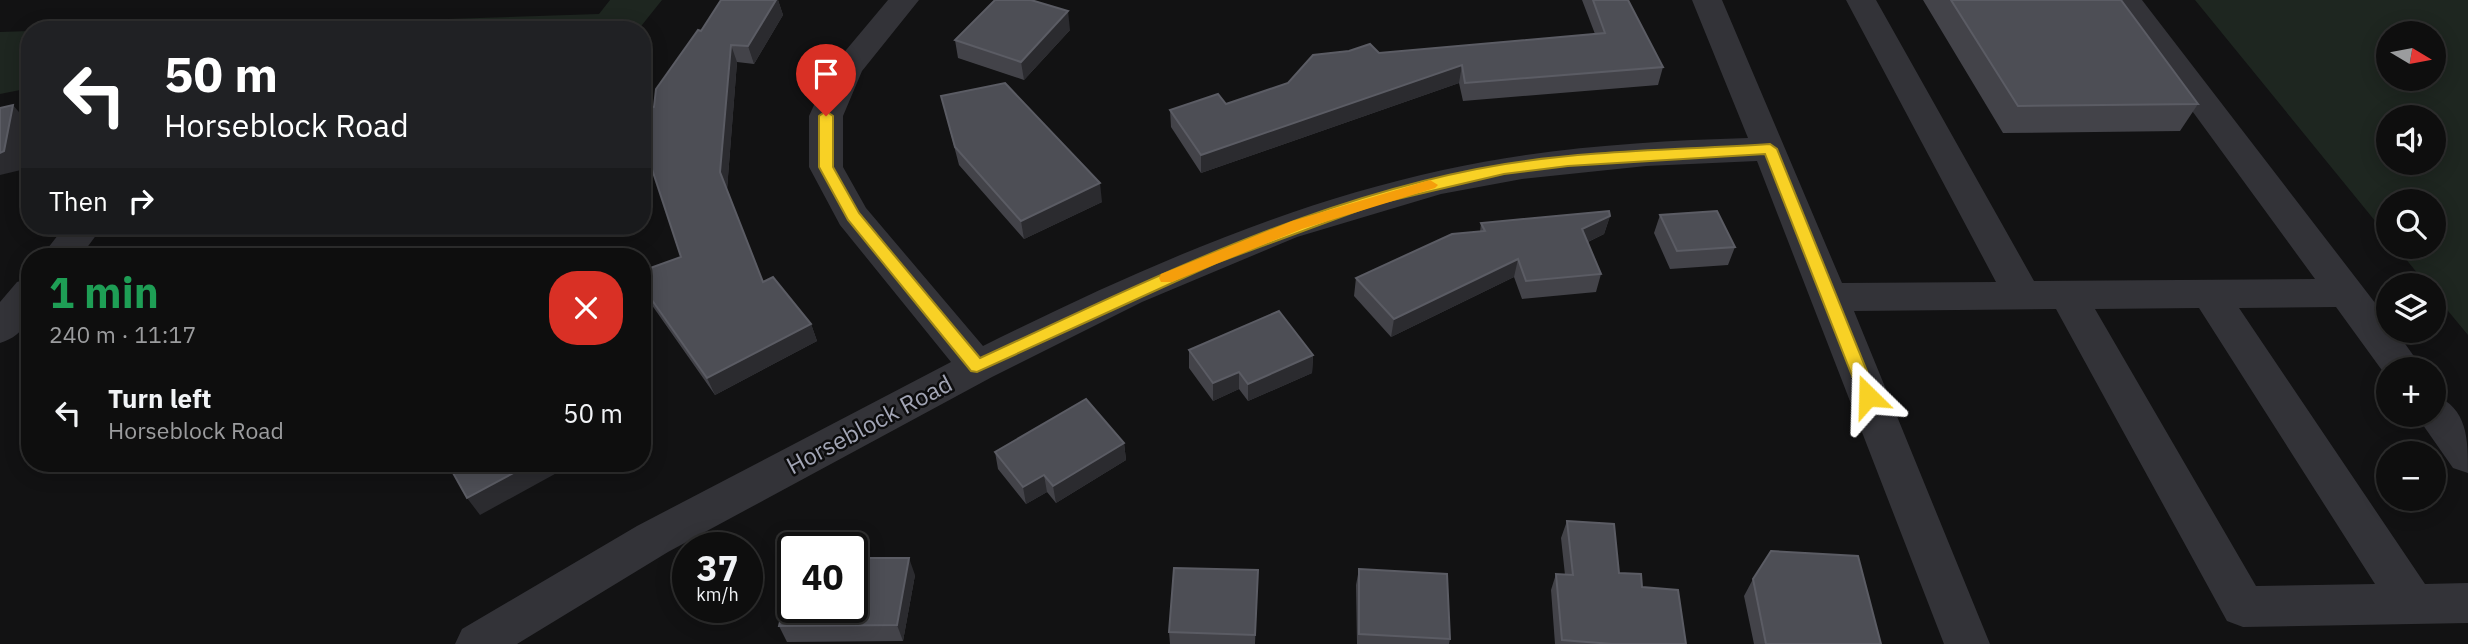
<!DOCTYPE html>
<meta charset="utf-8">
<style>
body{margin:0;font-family:"IBM Plex Sans",sans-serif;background:#1c1c1c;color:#f1f3f6;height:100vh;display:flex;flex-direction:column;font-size:26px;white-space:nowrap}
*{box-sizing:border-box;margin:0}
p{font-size:23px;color:#9b9c9e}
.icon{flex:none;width:38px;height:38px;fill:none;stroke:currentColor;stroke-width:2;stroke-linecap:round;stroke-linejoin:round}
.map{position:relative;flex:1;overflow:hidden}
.drawer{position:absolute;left:21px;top:248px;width:630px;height:224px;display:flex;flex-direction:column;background:#0e0e0e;border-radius:28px;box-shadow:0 4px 18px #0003,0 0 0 2px #2e2e2e}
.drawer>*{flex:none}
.guide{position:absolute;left:21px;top:21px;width:630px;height:214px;border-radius:28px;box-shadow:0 4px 18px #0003,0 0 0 2px #2e2e2e;background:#202124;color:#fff;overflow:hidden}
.needle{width:46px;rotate:100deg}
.controls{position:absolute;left:2376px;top:21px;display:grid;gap:14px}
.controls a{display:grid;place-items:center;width:70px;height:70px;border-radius:50%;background:#0e0e0e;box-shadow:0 4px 18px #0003,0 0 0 2px #2e2e2e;font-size:35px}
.speed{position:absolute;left:672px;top:532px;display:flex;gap:14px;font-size:35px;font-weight:700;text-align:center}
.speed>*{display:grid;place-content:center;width:91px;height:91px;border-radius:50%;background:#0e0e0e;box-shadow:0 4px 18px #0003,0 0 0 2px #2e2e2e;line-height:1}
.speed small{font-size:18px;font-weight:400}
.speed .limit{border:4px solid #111;border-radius:10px;background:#fff;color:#111}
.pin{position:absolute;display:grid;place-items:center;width:60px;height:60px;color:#fff;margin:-72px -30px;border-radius:50% 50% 50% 0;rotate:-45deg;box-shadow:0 0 7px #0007}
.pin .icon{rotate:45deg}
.me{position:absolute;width:77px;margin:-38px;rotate:338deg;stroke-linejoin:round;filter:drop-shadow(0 0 5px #0008)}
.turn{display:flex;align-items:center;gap:24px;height:147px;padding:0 28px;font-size:32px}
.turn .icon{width:91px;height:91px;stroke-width:2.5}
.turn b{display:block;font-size:49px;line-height:60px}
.then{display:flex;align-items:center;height:66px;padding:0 28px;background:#0003;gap:14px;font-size:26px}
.round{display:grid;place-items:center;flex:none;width:74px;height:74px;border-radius:28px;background:#1c1c1c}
.headline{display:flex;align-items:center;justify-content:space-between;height:119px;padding:0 28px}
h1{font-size:42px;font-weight:700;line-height:52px;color:#1e9e55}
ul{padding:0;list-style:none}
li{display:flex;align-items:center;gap:21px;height:91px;padding:0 28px}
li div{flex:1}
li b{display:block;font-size:26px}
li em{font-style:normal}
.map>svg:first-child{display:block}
</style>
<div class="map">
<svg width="2468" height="644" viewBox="0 0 2468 644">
<rect width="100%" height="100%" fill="#121213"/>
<path fill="#1e2620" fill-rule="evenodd" d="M610,0H662L638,30H108L599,14Z
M2195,0H2468V335L2434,294V285H2427L2396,247H2434V201H2389V238ZM2389,33H2434V79H2389ZM2389,117H2434V163H2389Z
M30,31V88L0,94V32Z"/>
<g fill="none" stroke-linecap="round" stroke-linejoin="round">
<path fill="#333338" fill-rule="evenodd" d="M888,0H919L862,71L843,116V167L866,208L983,346C1130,273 1282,205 1443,170C1543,148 1646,141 1748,138L1692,0H1722L1842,283L1996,282L1846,0H1876L2034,281L2315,279L2111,0H2142L2389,321V331H2396L2423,369H2389V380L2336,307L2239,308L2425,584L2468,583V623L2243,627L2227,621L2056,309L1854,311L1990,644H1944L1757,161L1646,166L1522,179L1441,194L1297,237L1142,302L992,377L668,552L517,644H455L462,629L637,526L951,362L840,225L809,167V116L831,68ZM2199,308L2375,584L2256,586L2095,309Z
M65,226H103L80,257H41Z
M30,278C30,308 34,332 0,343V302L17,282Z
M2434,395C2468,408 2468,439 2468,473L2453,468L2416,415H2434Z"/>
</g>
<path fill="#434349" d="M721,0H778L783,15L754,64L737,62L727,189L763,282L811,324L817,341L715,395L642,291V271L681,257L654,107Z
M1582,0H1628L1663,67L1658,85L1463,101L1459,83L1201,173L1171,127L1170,110L1226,104L1379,53L1595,34Z
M1923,0H2121L2198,104L2180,131L2003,133Z
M1070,30L1024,80L958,58L955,40Z
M941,96L1102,202L1024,239L959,165Z
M1660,215L1735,247L1728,265L1670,269L1654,233Z
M1610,216L1604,234L1588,242L1601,274L1596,292L1522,299L1514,277L1391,337L1354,296L1356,278L1480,232L1481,223Z
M1189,350L1313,355L1312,373L1248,401L1239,389L1213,401L1189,368Z
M1124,443L1126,460L1056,503L1047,492L1026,504L998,469L995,452Z
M1567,521L1619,573L1642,587L1686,644H1555L1551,590L1556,574L1565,575L1561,538Z
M1359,569L1450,639L1449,644H1357L1356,585Z
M1258,570L1255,644H1170L1169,632Z
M915,575L903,641L787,642L779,626Z
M1753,579L1881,644H1754L1744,596Z"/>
<path fill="#2b2b2f" d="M776,0H778L783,15L754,64L748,46Z
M1068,11L1070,30L1024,80L1021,62Z
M731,45L737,62L727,190L720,172Z
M1462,65L1459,83L1201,173V155Z
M13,105L29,124L21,170L0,175V153Z
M1100,183L1102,202L1024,239L1021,221Z
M1610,216L1604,234L1577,247L1582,229Z
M1518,259L1514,277L1391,337L1394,319Z
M811,324L817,341L715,395L707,378Z
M1313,355L1312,373L1248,401V384Z
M1239,372V389L1213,401V383Z
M1124,443L1126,460L1056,503L1053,486Z
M530,464H573L480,515L467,498Z
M1044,475L1047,492L1026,504L1023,487Z
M909,558L915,575L903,641L897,625Z"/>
<path fill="#4d4e55" stroke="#5b5c64" stroke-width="2" d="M721,0H776L748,46L731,45L720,172L763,282L773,277L811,324L707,378L642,286V271L681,257L644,145L649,108L654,107L656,89L698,30L701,31Z
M995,0H1031L1068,11L1021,62L955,40Z
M1593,0H1628L1663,67L1465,83L1462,65L1201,155L1170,110L1218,94L1226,104L1288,83L1313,55L1349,51L1370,44L1379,53L1605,33Z
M1951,0H2121L2198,104L2018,106Z
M1005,83L1100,183L1021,221L955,147L941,96Z
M13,105L4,151L0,153V108Z
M1609,211L1610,216L1582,229L1601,274L1526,281L1518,259L1394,319L1356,278L1452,234L1485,231L1481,223Z
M1717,211L1735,247L1677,251L1660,215Z
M1279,311L1313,355L1248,384L1239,372L1213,383L1189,350Z
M1086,399L1124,443L1053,486L1044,475L1023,487L995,452Z
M448,464H530L467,498Z
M1567,521L1614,524L1619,573L1641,574L1642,587L1678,590L1686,644H1612L1562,640L1556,574L1573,575Z
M1771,551L1858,556L1881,644H1766L1753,579Z
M852,558H909L897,625L779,626L793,567V607H852Z
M1174,568L1258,570L1255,635L1169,632Z
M1359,569L1447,574L1450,639L1359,634Z"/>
<path fill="#f8d125" stroke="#a18818" stroke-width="2" d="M826,111L833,116V167L859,213L980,358C1149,280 1320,194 1505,164C1592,150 1682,150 1770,144L1777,149L1877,396L1868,403L1860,396L1765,154L1568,166L1504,174L1376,204L1216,263L977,372L971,371L848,220L819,167V116Z"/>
<path fill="#f59e0b" d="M1430,180L1438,185L1435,188L1302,229L1172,282H1161L1159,278L1161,274L1292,221Z"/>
<g text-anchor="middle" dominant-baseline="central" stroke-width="5" stroke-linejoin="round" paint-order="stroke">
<g font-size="24" fill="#a2a5b5" stroke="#0d0d0e">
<text transform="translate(869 424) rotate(-28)">Horseblock Road</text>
</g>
</g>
</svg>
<div class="controls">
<a><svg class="needle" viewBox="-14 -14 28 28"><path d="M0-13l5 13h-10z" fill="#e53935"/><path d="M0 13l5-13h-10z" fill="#9b9c9e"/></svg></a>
<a><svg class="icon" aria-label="sound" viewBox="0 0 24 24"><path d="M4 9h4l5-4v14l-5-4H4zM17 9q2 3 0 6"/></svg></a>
<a><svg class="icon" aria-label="search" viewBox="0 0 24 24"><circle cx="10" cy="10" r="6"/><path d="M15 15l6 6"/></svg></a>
<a><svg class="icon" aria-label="layers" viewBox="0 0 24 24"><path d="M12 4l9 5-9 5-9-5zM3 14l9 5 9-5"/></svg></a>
<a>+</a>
<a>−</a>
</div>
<div class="speed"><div>37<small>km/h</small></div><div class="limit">40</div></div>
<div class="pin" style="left:826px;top:116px;background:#d93025"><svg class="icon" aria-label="arrive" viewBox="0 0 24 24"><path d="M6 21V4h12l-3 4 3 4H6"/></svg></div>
<svg class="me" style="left:1868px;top:396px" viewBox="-20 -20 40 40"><path d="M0-17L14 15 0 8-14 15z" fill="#f8d125" stroke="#fff" stroke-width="4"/></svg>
<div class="guide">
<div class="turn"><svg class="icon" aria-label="left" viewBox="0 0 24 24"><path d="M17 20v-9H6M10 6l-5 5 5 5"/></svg><div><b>50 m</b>Horseblock Road</div></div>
<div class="then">Then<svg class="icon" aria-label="right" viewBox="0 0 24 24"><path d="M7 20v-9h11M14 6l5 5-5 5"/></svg></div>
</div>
<section class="drawer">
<div class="headline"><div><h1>1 min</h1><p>240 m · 11:17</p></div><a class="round" style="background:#d93025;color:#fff"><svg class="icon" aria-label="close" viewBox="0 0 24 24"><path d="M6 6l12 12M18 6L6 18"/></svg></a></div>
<ul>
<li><svg class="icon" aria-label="left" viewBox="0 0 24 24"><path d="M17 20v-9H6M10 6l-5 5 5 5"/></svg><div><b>Turn left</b><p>Horseblock Road</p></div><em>50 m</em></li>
</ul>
</section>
</div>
